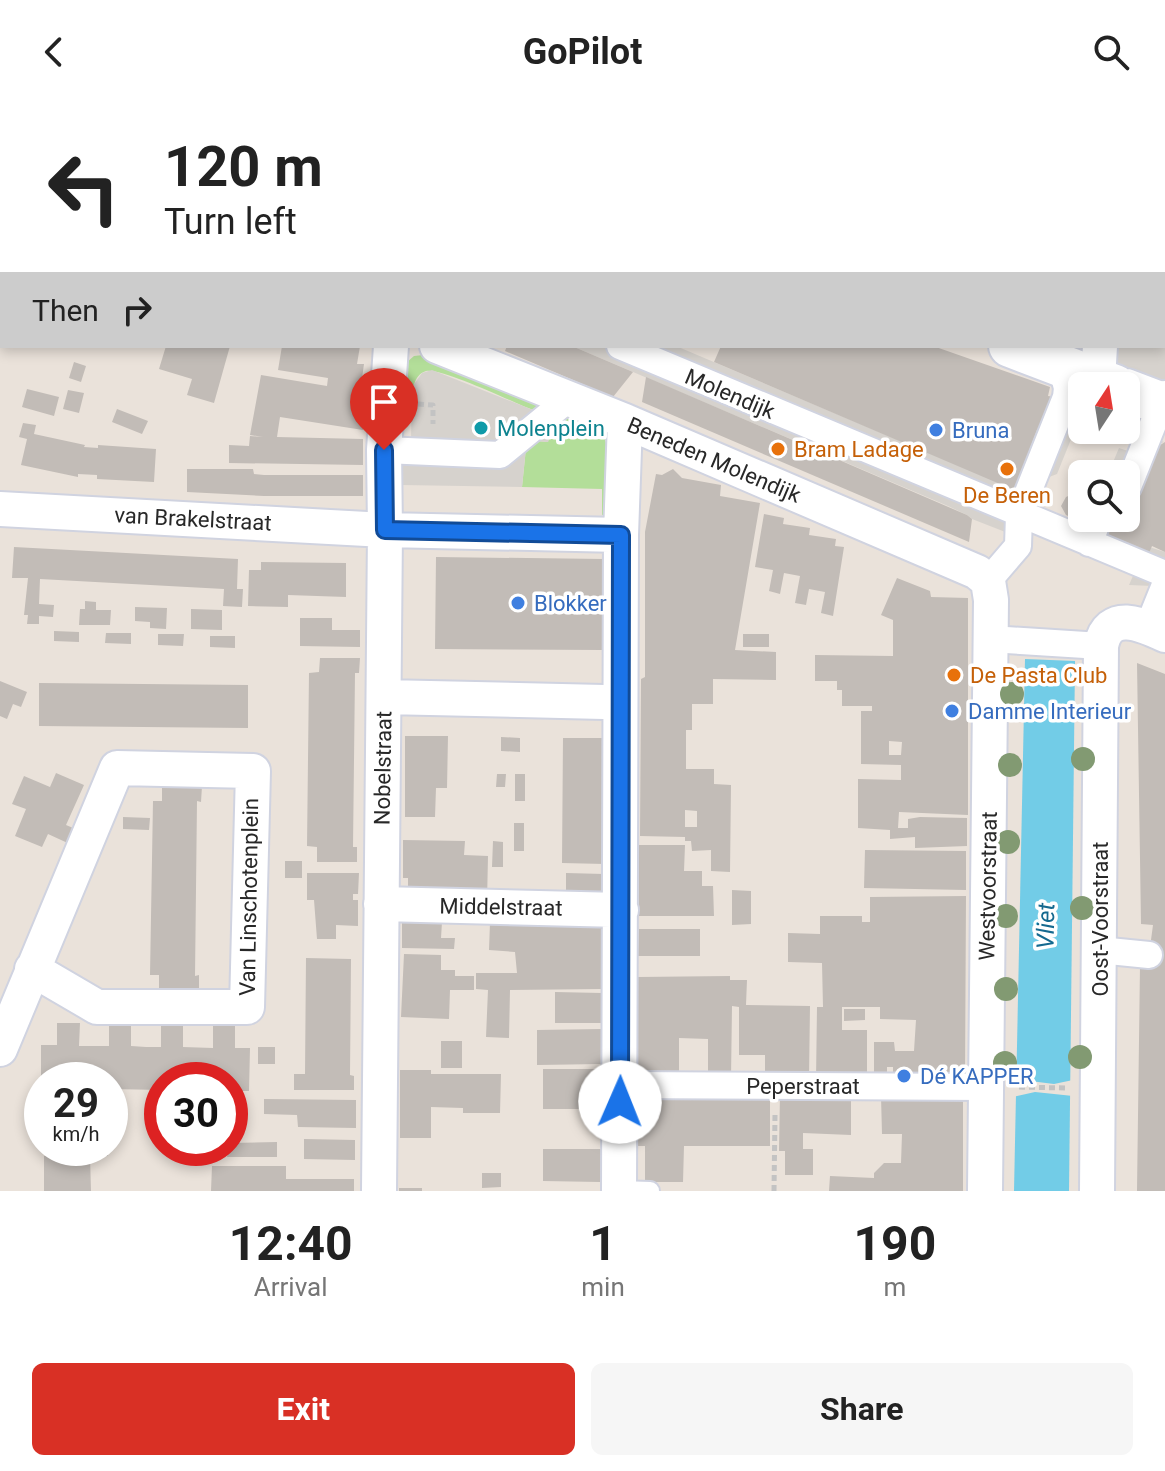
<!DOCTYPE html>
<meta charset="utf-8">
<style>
body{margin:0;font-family:Roboto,sans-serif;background:#f6f6f6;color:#222;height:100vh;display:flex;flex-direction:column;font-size:30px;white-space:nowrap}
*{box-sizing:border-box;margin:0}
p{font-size:26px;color:#767676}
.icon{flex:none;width:44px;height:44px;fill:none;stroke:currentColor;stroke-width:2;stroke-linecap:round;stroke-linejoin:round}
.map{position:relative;height:1087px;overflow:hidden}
.sheet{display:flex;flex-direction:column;background:#fff;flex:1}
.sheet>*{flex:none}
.banner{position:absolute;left:0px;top:0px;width:1166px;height:244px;box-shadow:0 4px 12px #0003;background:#fff;color:#222;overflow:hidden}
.needle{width:52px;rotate:12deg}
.tools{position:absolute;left:1068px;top:268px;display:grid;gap:16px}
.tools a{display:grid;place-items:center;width:72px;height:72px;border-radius:12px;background:#fff;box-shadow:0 4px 12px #0003;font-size:40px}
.speed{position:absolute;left:24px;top:958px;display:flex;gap:16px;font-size:40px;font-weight:700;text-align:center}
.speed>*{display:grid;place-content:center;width:104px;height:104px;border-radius:50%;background:#fff;box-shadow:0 4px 12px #0003;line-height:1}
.speed small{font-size:20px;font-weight:400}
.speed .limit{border:12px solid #d22;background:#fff;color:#111}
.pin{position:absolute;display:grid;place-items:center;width:68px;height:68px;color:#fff;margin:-82px -34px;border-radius:50% 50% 50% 0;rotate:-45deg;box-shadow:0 0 8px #0007}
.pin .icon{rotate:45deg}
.me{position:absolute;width:88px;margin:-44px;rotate:1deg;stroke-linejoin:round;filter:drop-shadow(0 0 6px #0008)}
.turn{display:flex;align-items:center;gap:28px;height:168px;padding:0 32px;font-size:36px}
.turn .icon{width:104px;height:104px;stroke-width:2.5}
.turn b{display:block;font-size:56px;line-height:68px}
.then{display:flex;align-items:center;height:76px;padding:0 32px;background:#0003;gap:16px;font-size:30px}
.eta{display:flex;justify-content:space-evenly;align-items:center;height:136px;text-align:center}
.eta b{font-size:48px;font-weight:700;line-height:56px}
.cta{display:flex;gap:16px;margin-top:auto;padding:16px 32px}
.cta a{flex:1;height:92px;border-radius:12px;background:#d93025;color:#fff;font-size:32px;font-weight:700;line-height:92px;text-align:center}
.cta a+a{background:#f6f6f6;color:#222}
header{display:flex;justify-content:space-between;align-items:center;height:104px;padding:0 32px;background:#fff;font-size:36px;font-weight:700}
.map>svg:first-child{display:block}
</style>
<header><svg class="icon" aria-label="back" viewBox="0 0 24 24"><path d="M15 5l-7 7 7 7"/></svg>GoPilot<svg class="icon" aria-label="search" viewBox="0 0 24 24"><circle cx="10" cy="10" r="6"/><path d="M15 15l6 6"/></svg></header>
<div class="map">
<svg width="1165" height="1087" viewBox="0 0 1165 1087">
<rect width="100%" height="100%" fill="#eae2da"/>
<path fill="#b3de99" d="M423,251L547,299L540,307L533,306C514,299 441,263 426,267C413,271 412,288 412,300L402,297L407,258L414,252Z
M571,308C581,313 592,316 599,325C616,348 608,384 607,410L602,411V385L522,383L526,344L535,337L548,338L551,323Z"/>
<path fill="#d6d2cd" d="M1164,156H1165V288L1122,268L1116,257L1114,242H1164Z
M572,242H676L1014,385L1037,326L1042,327L1054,293L1082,308L1057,370L1049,373L1037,403L1086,423L1165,448V499L1153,482L1129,481L1136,465L1038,427L1030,431H1013L972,415L967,411L948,402Z
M432,266L533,306L540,307L552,328L548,338L535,337L526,344L522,383L401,381L402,338H411L412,283L422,269Z
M1140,329L1164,338L1156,341L1126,404V370H1108L1119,344L1131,348Z"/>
<path fill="#72cce7" d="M1025,555L1075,557L1069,1087H1014Z"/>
<path fill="#eae2da" d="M1014,975L1054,980L1073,976V992L1035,988L1013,993Z"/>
<path fill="#c2bcb7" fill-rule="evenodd" d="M166,242H230L214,299L187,291L192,275L159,265Z
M282,242H360L357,260H364L360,288H362L363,326L280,313L277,333L363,335V361L229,359V341L249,342L250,332L263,333L250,331L261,271L327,282L328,274L278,266Z
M507,242H572L633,268L613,293L505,247Z
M721,242H933L1050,283L1048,292L1054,293L1042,327L1037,326L1014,386L714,258Z
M74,258L86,262L81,278L69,274Z
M646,273L967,411L972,415L969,438L642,298Z
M27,285L59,293L54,312L22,303Z
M68,286L84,289L79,309L63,305Z
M117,305L148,317L142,330L112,318Z
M23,319L36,321L34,330L85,341L84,343L98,344V341L156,345L154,378L97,375V371L78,370V373L21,361L27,335L19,333Z
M1165,338V448L1152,442L1147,454L1100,434L1109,414H1126V404L1146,350Z
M187,365H253L254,370L264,371H363V392H264L187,388Z
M673,365L682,374L721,381L720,392L760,399L735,546L776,548V576L713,575V600H692V626H686V665H714V680L731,681L730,768L711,767V746L692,747L691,737H685V733L640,732L641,575L645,573V428L656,370L662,371ZM685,706L697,707V723H685Z
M1075,389L1082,391V412L1075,415L1066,411L1061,402L1066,393Z
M764,410L784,414L783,420L810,424L809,431L836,435L835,442L844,443L833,512L821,509L825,488L809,485L806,501L795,499L800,472L784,469L780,490L769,487L773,466L755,463Z
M14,443L238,455L237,485H243L242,503L223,502L224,485L40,475L39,500L54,501L53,513L39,512V520H27L28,511H24L28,474H12Z
M436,453L604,455L603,546L435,545Z
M261,458L346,459V493L288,491V503L248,502L249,466H261Z
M897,474L930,487L931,493L968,494V711L899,708L898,724H908V715L920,713L967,714V742L915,744V733L890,735V726L858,724V675L901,676V661L861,660V607H872V602H842V586H837V577H815V551L893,552V516L881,511ZM889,637L902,638L901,651H889Z
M85,497L96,498V506H111L110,521H79L80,505H85Z
M135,503L167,504L166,525L150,524V518L135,517Z
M191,505L222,506V526L191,525Z
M300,514H332V526H360V543L300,542Z
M54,527L79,528V538L54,537Z
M106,529H131V540L105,539Z
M158,530H184L183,542L158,541Z
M743,530H769V543H743Z
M210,532H235V544L210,543Z
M320,554H360L359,569H355L353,743H357V758H317V743L307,742L309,569L319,568Z
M1137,559L1165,570V1087H1137L1140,862L1149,851L1153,821L1141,820Z
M0,577L27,588L21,603L13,600L7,615L0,612Z
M39,579L248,581V624L39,622Z
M405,632H448L447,684H436L435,713H405Z
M501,633L520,634V648L501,647Z
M563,634H606L605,760L562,759Z
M56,669L84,681L66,721L78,726L72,741L48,730L42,743L15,732L26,705L12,700L24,672L50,683Z
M497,670H506L505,683H496Z
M515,670H525V697H515Z
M162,682H202L201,698L197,697L195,872L199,871V886H159V871H150L153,697H162Z
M123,713L150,714L149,726L123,725Z
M514,719H524V747H514Z
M403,736L465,737L464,751L488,752L487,798L408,795V774H403Z
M493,737L503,738V763H492Z
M639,741H685L684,767H702V782H713L714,812H639Z
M865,746L966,747V786L864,784Z
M285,757H302V774H285Z
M307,769H359L358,790H353V796H358V822L336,821V835H317L314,796H307Z
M566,769L604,770V799H566Z
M732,786L751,787V820L732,821Z
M966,792L965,977L893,978V963H887V975H874V938H894L895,947H914L916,916L880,915V903H842V926H867V977L816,976L817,903H823L822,859L788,858V829L820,830V812H862V818H870V793Z
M402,817L442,818L441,834H455L454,845L402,844Z
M490,819L604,822L602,885L510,886L509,934L486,933L488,886L476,885V869H517L515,848L489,846Z
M639,825H700V852H638Z
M404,850L441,851V866H455V872H474V886H450L449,915L401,913Z
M306,854L351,855L350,971L354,972V986H294V970H305Z
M730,872V876H747L746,901L810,902L809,974H765V951H739V903L732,902L731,974H708V935L679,934V973L638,974V873Z
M555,888L602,889V919H555Z
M844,905H865V916L844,917Z
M57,919H80L79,942H109V920H131V942L146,943H161V920H183V943L213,944V921H235V944H250L249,987H230V976H162V986L110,985V976H41V941H57Z
M602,925V960L537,961V926Z
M441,937H462V964H441Z
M258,943H275V960H258Z
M543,965H602V1005H543Z
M400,966H431V970H501L500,1009H463V1004L431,1003V1034H400Z
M638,988L770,990V1042H684L683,1078H645V1042H638Z
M780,990H851V1031L803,1029V1045H813V1071H785V1047H779Z
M881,992H963V1087H829L830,1072L874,1074V1069L884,1059H901L902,1030H882Z
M264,995L356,996V1024L298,1023L297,1011L264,1010Z
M304,1035L355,1036V1056L304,1055Z
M277,1038V1053H227L230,1039Z
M71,1044H108V1052H90L91,1087H44V1052H71Z
M196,1044H210V1058L196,1059Z
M543,1045H601L600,1078L543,1077Z
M212,1062H286V1075H354V1087H211Z
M482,1069H501V1083L482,1084Z
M399,1084H422V1087H399Z"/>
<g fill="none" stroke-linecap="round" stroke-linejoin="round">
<defs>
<path id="service" d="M619,1086L650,1087"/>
<path id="pedestrian" d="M1164,160L1165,161
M620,242L1165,470
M384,346L500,351L561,301L563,295
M1128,383L1165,290
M1089,439L1099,414
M988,477L1018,442L1019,411L1066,293L1067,284L1061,261
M1148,523L1165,481
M990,535L1101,542
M1099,846L1149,851
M620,981L986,983"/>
<path id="minor" d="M59,0L64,2
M176,2L177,0
M1135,2V0
M0,56L2,57
M437,242L625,317L977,468L988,477L991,496L985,1087
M1098,276L1100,242
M0,405L385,426L621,431
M384,593L604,598
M381,800L621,806
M0,945L117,664L253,667L247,903H97L32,865
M379,1087L385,426L384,346L391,242
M619,1087L621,431L625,317
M1097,1087L1101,542C1108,505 1142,520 1165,531"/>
<path id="tertiary" d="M479,0L484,2
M762,2L763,0
M1010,242L1115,282
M1126,286L1165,301"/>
</defs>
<use href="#service" stroke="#d0d3e0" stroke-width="22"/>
<use href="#pedestrian" stroke="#d0d3e0" stroke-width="30"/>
<use href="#minor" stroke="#d0d3e0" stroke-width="38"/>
<use href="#tertiary" stroke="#d0d3e0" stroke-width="46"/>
<path stroke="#c3c3c3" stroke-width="5" stroke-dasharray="6 4" stroke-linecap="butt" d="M954,0L963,2
M418,300L433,301V320
M1019,983L1065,984
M774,1087L775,1011"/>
<use href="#service" stroke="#fff" stroke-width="18"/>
<use href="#pedestrian" stroke="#fff" stroke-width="26"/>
<use href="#minor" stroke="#fff" stroke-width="34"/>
<use href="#tertiary" stroke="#fff" stroke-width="42"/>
</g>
<g fill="#829a72">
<circle cx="1012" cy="590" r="12"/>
<circle cx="1083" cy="655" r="12"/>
<circle cx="1010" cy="661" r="12"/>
<circle cx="1008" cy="738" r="12"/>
<circle cx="1082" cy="804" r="12"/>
<circle cx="1006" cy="812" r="12"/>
<circle cx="1006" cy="885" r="12"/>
<circle cx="1080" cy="953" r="12"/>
<circle cx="1005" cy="959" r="12"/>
</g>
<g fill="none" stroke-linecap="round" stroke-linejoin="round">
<defs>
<path id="route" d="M384,346L385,426L621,431L620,998"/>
</defs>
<use href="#route" stroke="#114b97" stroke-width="20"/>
<use href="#route" stroke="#1a73e8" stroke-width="14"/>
</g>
<circle fill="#0f9aa8" stroke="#fff" stroke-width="3" cx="481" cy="324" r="8"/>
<g fill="#3f7fe0" stroke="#fff" stroke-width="3">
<circle cx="936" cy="326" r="8"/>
<circle cx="518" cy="499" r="8"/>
<circle cx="952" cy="607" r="8"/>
<circle cx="904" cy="972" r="8"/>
</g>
<g fill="#e8710a" stroke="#fff" stroke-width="3">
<circle cx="778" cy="345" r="8"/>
<circle cx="1007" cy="365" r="8"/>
<circle cx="954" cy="571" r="8"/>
</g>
<g text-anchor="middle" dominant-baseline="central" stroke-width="7" stroke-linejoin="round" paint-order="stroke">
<g font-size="22" fill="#282828" stroke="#fff">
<text transform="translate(730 290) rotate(23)">Molendijk</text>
<text transform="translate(714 356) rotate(23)">Beneden Molendijk</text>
<text transform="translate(193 415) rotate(3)">van Brakelstraat</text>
<text transform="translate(383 664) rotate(-89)">Nobelstraat</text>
<text transform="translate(988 782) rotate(-89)">Westvoorstraat</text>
<text transform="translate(249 793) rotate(-89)">Van Linschotenplein</text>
<text transform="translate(501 803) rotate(1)">Middelstraat</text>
<text transform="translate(1100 815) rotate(-90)">Oost-Voorstraat</text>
<text x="803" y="982">Peperstraat</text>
</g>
<g font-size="22" fill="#0d838f" stroke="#fff" text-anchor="start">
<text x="497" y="324">Molenplein</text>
</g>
<g font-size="22" fill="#366cbe" stroke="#fff" text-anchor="start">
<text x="952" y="326">Bruna</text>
<text x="534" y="499">Blokker</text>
<text x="968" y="607">Damme Interieur</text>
<text x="920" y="972">Dé KAPPER</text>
</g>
<g font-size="22" fill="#c56008" stroke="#fff" text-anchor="start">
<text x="794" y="345">Bram Ladage</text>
<text x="1007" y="391" text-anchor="middle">De Beren</text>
<text x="970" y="571">De Pasta Club</text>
</g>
<g font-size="24" font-style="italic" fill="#15698f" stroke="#fff">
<text transform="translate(1046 822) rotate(-89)">Vliet</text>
</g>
</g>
</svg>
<div class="tools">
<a><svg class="needle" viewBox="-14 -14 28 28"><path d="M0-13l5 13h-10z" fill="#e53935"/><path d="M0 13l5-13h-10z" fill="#767676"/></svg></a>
<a><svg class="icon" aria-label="search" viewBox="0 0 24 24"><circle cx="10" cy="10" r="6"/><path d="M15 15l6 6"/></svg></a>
</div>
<div class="speed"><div>29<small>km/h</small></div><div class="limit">30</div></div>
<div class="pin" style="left:384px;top:346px;background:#d93025"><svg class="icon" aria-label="arrive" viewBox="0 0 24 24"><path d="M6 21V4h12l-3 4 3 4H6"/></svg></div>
<svg class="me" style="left:620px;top:998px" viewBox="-20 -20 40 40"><circle r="19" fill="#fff"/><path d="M0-13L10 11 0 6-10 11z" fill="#1a73e8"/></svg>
<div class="banner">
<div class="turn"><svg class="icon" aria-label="left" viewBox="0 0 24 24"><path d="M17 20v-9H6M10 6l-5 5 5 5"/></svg><div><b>120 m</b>Turn left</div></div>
<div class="then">Then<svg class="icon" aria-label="right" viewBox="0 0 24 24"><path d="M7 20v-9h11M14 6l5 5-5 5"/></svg></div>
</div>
</div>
<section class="sheet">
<div class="eta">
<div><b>12:40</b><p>Arrival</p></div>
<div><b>1</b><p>min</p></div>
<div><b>190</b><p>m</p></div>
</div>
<div class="cta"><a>Exit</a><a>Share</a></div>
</section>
